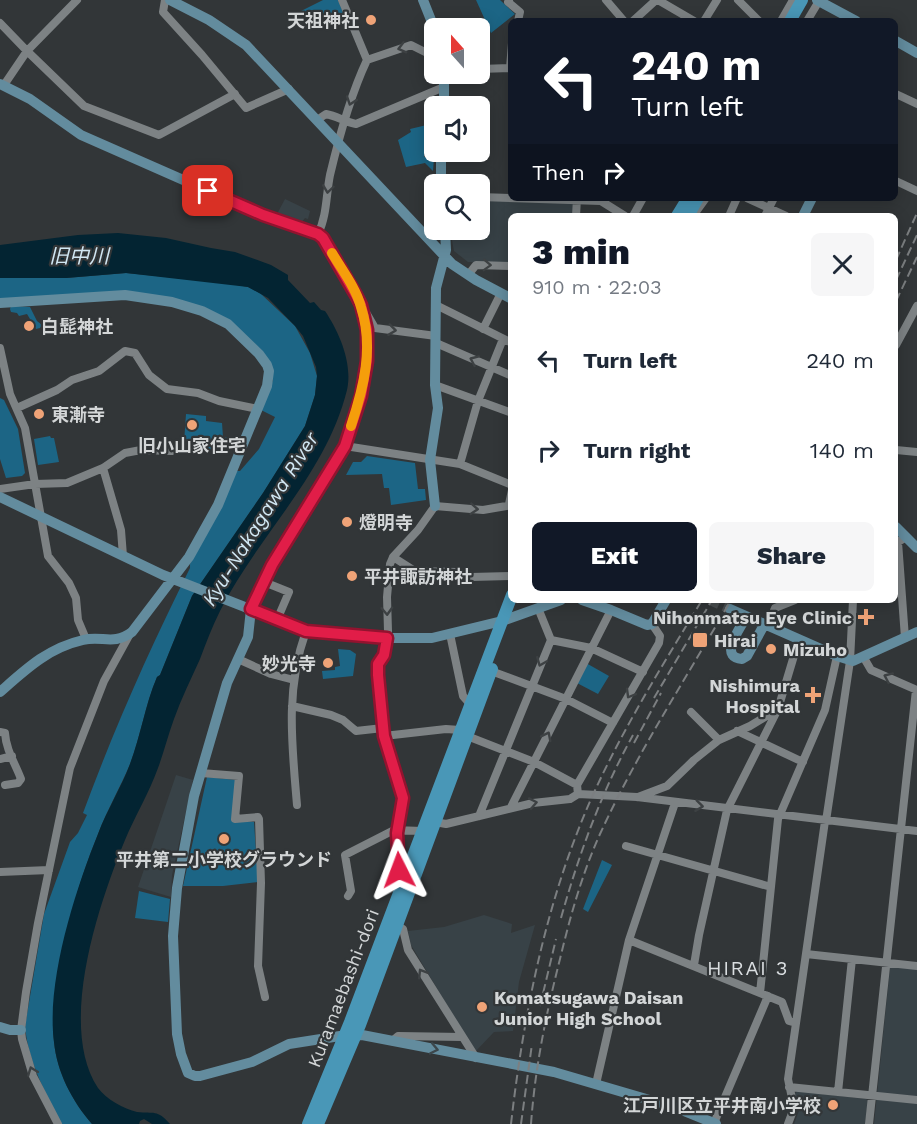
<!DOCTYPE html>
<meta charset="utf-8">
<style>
body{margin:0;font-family:"Work Sans","Noto Sans JP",sans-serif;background:#f6f6f7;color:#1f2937;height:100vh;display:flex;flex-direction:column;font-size:22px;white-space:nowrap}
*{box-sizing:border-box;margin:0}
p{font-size:20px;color:#747a83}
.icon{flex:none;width:33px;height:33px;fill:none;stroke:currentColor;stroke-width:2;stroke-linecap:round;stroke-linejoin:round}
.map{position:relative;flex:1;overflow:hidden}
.drawer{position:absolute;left:508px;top:213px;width:390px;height:390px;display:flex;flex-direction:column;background:#fff;border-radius:9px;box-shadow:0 3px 15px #0003}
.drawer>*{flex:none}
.hud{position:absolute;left:508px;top:18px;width:390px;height:183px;border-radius:9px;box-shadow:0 3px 15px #0003;background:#111827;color:#fff;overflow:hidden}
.needle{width:39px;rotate:339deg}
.buttons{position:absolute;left:424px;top:18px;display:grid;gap:12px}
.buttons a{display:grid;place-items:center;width:66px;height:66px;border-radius:9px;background:#fff;box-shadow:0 3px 15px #0003;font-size:30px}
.pin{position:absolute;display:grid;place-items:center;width:51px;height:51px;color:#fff;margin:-26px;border-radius:12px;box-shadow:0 3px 9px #0006}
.me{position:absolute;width:66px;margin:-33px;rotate:357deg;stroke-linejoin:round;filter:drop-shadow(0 0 4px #0008)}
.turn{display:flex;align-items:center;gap:21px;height:126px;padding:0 24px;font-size:27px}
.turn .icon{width:78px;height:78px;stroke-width:2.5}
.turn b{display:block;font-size:42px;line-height:51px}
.then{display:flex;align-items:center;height:57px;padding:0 24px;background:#0003;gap:12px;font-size:22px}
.round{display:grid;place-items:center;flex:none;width:63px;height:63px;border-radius:9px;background:#f6f6f7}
.headline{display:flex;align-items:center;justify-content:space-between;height:102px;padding:0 24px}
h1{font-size:36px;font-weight:800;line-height:45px;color:#111827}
.cta{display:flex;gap:12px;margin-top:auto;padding:12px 24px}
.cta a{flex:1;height:69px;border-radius:9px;background:#111827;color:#fff;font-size:24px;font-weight:800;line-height:69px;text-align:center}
.cta a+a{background:#f6f6f7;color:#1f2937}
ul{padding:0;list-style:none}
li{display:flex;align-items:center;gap:18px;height:90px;padding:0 24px}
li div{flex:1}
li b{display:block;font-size:22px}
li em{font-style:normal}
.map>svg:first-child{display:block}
</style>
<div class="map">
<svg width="917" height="1124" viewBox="0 0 917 1124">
<rect width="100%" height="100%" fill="#323638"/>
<path fill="#384247" d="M285,199L310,211L308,219L305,218L301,223L276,216Z
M480,200L574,202V216H512L511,263L468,262L454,251L450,230H480Z
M176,775L193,780L172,875L171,897L138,887Z
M484,915L512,924L511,933L535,925L519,982L513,1031L494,1032L475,1052L411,945L408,931L444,927Z
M892,967L917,969V1124H874L890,968Z
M798,1091L866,1099L868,1101L865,1124H794L800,1108L795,1093Z"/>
<path fill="#1c6585" d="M323,0H338L345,16L305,14L298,16L297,13Z
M476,0H500L515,14L491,33Z
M435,123V148H425L424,157L434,158L433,171L425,163L406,167L398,140L411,132L410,129Z
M126,273L226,283L248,287L260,293L295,326L310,353L317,376L315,395L305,426L263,493L192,596L160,675L157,677C145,705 141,735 130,764C120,788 107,810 98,834C79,880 67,926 59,974C55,997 51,1019 54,1042C57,1072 72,1101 92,1124H61C46,1093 28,1062 25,1026L44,914L70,842L78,833L87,815L83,813C114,729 150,648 190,568V564L236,471H240L259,449L275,417L261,410L273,380V370L235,325L170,298L0,300V278H66Z
M11,306L30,307L37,321L42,325L40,328L36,329L27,314L19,316L17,313L11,312L10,309Z
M0,398L4,400L18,429L25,473L22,476L6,478L0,459Z
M186,414L206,416V421L222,423L223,437L241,441L237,451L230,449L193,450L190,443H184Z
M50,436L51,438H54L59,462L38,465L34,439Z
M367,456L415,463L418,489H425L426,500L391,505L389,488H384L382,474L346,475L353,462H361Z
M338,649L350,650L356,654L353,676L323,679L322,671L335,670V667L340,666Z
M586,663L609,676L598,694L575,682Z
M207,777L236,780L232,819L254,822L258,882L223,886H183Z
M602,860L612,865L588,912L583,909Z
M139,891L170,899L168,922L135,918Z"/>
<path fill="#032432" d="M118,233L166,238L211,248L235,252L271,265L288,275V280L310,303L314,302L321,310L325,311C339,332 353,363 347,390C326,475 258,535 220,611C212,627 206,643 200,659C191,679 181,699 174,719C168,735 164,752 158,768C149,793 135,816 125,840C99,903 57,1026 98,1088C106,1099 124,1109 137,1112C154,1114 157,1109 170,1124H152L144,1119L140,1121L139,1124H92C72,1101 57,1072 54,1042C46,981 75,891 98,834C107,810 121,788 130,764C141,735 145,705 157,677L160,675L192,596L263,493L305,426L315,395L317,376L316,367L303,336L295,326L268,298L248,287L126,273L66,278H0V245L78,235Z"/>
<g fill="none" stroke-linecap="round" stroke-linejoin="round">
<path stroke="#4a4e50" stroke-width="10" stroke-dasharray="10 5" stroke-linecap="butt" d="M710,600L730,609"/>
<path stroke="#7d8284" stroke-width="8" d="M165,0L163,12L202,55L246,108L289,89
M342,0L367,60
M509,0L508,2L520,12L518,21
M606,0L624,21
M658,0L694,21
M738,0L759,21
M633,21L656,0
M704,21L717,0
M781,21L793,0
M807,21L819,1
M0,23L27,51L77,0
M435,57L411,45L367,60C350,96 339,137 330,175C326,195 327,216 318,234L326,243L375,328L436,336
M510,68L512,43
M480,69L510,68L512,70
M4,85L27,51L84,106L159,135L235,94
M896,94L917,104
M317,120L326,114C337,116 345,122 356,124L444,87
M896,181L917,191
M480,197L601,201L625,216
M747,198L786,216
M576,216L577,198
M633,216L643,198
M693,216L706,198
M729,216L737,198
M765,216L774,198
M468,275L476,265L512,266
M436,305L512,343
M483,329L501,293
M436,343L512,376
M896,345L917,306
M0,348L10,394L25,428L48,556L69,583L76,598L78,620L86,639
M435,385L512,413
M17,408L57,390L72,380L99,371L125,351L135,353L149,375L167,389L198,393L219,401L258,409
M345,446L460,464L512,485
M896,450L917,452
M460,464L478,401L503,339
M103,468L121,530L123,556
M0,489L35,484L67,483L103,468L125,453L141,450L171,451
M509,504L512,490
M393,557L415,571L456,572L471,577L512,576
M264,582L289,592L277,620
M251,609C267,565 297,525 322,486C329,473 339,460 345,446C362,407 373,355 363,313
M764,625L770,620L775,608L795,600
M450,634L463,696L470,704
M905,638L898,542L906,537
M551,640L591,648L643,672
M864,658L871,670L917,690
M238,659L271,674L294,680
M491,671L566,699L613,723
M292,706L331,715L343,720L356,731L383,728
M691,712L719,740
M737,731L803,762
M0,732L5,733C6,750 15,763 21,779L18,783L5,785
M384,736L446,729L460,730
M467,736L534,762L577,785
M0,759L12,756
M201,773L239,776L235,819L258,817L259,819L261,883L258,966L265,997
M578,794L577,785L659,643L660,636L652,624
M638,797L667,786L694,760L719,740L750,726L778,709L799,639
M297,805C292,745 285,690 306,631
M511,807L611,610
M479,816L551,640L538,608
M826,821L850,661L853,600
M435,822L446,824L533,803L570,799L578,794L637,797L917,831
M626,846L771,887
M0,872L49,870
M405,878L399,870L397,833L403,798L383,728L378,664L384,655L388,631L387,597L390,564L393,557L418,530L435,506L483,510L512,505
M348,896L351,891L345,855L394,830L422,831
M397,925L403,929L408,950L476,1058
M629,940L675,803
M806,954L917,966
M694,965L699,935L727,810L778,709
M760,993L778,819L825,710L837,656
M392,1041L398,1036L462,1037
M596,1084L629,940L782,1002L789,1021L796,1023
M789,1087L917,1100
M838,1092L852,959
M714,1123L768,996
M58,1124L33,1076L22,1039L21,1030L26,992L38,923L70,768L104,681L131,632
M788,1124L794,1108L788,1079L825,821
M869,1124L916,690"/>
<path stroke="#638c9e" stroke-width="10" d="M170,0L209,20L246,45L452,264L476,280L512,299
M423,0L435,30
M817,0L856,21
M896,41L917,53
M0,84L30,99L81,135L263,215L318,234
M444,106V74
M441,184V152
M803,216L812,198
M0,303L125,295L172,302L202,311L228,324L259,354L267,365L269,371L267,386L218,505L189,557L132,632C113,646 102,635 83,640C48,648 26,669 0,692
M0,497L163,575L306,631L387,638H432L502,621L561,600
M435,506L430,460L438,408L435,385L436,288L446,250L445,230
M896,527L917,548
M582,600L611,610L647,625L652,624L666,600
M251,609L248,637L227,683L194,796L177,888L173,936L177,1034L181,1054L188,1073L195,1076H200L252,1062L289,1044L340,1036L362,1035L554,1072L677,1108L716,1124
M730,609L837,656L853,661L917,632
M746,617C740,629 718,657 742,659L747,656L764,625
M0,1027L10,1030H21"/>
<path stroke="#4997b7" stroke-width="12" d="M790,21L802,0
M677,216L688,198
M688,216L698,198
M308,1124L350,1022L512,595
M318,1124L360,1025L492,669"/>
<path stroke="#7c7f81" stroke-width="2" stroke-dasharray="9 4.5" stroke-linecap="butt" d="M896,260L917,213
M896,280L917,235
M896,301L917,257
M654,698L712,600
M634,743L661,693
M561,918C579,854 601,793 633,735
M540,1006L556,939
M511,1124C524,1010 548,891 597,786C627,722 665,661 702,600
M521,1124L532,1044
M531,1124C535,1068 546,1014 560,959C570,917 582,874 600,834C637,753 687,677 731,600"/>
</g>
<defs><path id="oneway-chevron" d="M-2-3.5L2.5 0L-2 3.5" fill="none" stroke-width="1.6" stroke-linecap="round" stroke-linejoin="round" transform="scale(1.5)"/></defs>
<g stroke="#3d4143">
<use href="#oneway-chevron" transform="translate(402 48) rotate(165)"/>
<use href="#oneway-chevron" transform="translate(351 101) rotate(109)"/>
<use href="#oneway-chevron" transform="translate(328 189) rotate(98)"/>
<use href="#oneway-chevron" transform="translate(487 265) rotate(2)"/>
<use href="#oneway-chevron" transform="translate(392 330) rotate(7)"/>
<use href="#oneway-chevron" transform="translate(474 360) rotate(-156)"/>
<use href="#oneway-chevron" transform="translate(474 509) rotate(4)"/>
<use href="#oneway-chevron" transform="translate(387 611) rotate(88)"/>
<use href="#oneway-chevron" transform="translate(541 662) rotate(112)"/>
<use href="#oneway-chevron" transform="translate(888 677) rotate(-156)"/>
<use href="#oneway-chevron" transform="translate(630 694) rotate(120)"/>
<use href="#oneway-chevron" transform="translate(547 736) rotate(-63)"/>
<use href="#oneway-chevron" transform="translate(533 803) rotate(-11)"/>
<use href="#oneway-chevron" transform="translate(699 806) rotate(7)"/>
<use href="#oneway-chevron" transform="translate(422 973) rotate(-122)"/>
<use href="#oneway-chevron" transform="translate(32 1071) rotate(-111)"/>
</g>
<use stroke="#3c474c" href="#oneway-chevron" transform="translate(434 1049) rotate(12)"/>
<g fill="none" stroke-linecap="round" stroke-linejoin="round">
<defs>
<path id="route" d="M208,191L263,215L318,234L323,238L356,295L361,305L367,330V361L361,396L345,446L272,565L251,609L306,631L387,638L384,655L378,664V675L384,736L403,798L397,833L399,870"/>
</defs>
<use href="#route" stroke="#92132f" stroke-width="15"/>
<use href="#route" stroke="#e11d48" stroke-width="10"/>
<path stroke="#f59e0b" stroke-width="10" d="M332,253C342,270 356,288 361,307C374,347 364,387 351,426"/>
</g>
<g fill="#efa377" stroke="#323638" stroke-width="2">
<circle cx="371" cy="20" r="6"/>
<circle cx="29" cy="326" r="6"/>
<circle cx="39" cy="414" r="6"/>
<circle cx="192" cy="425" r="6"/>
<circle cx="347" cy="522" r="6"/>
<circle cx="352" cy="576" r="6"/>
<path d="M863 608h6v6h6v6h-6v6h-6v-6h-6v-6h6z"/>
<rect x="692" y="632" width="16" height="16" rx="3"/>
<circle cx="771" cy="649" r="6"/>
<circle cx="328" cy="663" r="6"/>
<path d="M810 686h6v6h6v6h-6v6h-6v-6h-6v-6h6z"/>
<circle cx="224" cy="839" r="6"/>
<circle cx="482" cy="1007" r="6"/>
<circle cx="833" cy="1105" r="6"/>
</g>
<g text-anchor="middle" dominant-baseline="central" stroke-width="4.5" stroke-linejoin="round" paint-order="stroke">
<g font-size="18" font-weight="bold" fill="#d3d6d7" stroke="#323638" text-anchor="start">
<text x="359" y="20" text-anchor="end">天祖神社</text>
<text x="41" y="326">白髭神社</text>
<text x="51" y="414">東漸寺</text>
<text x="192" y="445" text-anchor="middle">旧小山家住宅</text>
<text x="359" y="522">燈明寺</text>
<text x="364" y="576">平井諏訪神社</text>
<text x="852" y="617" text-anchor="end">Nihonmatsu Eye Clinic</text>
<text x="714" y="640">Hirai</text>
<text x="783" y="649">Mizuho</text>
<text x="316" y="663" text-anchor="end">妙光寺</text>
<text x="800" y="685" text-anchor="end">Nishimura<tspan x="800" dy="21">Hospital</tspan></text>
<text x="224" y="859" text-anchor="middle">平井第二小学校グラウンド</text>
<text x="494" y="997">Komatsugawa Daisan<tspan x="494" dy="21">Junior High School</tspan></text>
<text x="821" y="1105" text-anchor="end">江戸川区立平井南小学校</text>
</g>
<g font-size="18" fill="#d3d6d7" stroke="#323638">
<text transform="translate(343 988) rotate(-69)">Kuramaebashi-dori</text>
</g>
<g font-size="20" font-style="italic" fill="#d1e7f3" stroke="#323638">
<text x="79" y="256">旧中川</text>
<text transform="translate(260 519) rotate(-58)">Kyu-Nakagawa River</text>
</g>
<g font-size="20" letter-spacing="1.5" fill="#dadee1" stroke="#323638">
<text x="748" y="968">HIRAI 3</text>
</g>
</g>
</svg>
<div class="buttons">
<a><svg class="needle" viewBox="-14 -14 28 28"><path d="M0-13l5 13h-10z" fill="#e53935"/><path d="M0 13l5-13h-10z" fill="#747a83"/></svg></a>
<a><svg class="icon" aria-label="sound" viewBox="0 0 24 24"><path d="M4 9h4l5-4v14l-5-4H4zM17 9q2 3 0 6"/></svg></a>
<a><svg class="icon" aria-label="search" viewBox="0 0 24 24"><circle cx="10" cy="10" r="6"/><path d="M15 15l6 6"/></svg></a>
</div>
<div class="pin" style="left:208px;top:191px;background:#d93025"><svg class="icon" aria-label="arrive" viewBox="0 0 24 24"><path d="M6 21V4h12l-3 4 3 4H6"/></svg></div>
<svg class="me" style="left:399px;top:870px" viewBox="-20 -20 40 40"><path d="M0-17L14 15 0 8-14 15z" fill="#e11d48" stroke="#fff" stroke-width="4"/></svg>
<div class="hud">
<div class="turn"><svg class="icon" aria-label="left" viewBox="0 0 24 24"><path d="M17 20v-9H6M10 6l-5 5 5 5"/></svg><div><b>240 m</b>Turn left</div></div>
<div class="then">Then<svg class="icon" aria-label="right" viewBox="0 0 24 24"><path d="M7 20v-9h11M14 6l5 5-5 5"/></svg></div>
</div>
<section class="drawer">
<div class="headline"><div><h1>3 min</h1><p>910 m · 22:03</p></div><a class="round"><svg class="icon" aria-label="close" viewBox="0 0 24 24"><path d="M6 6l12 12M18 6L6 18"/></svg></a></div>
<ul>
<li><svg class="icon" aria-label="left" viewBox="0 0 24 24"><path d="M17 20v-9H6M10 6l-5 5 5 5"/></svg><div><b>Turn left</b></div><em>240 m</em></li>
<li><svg class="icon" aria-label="right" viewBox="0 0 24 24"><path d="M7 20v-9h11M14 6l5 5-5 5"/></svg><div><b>Turn right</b></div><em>140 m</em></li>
</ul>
<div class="cta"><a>Exit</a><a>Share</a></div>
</section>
</div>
